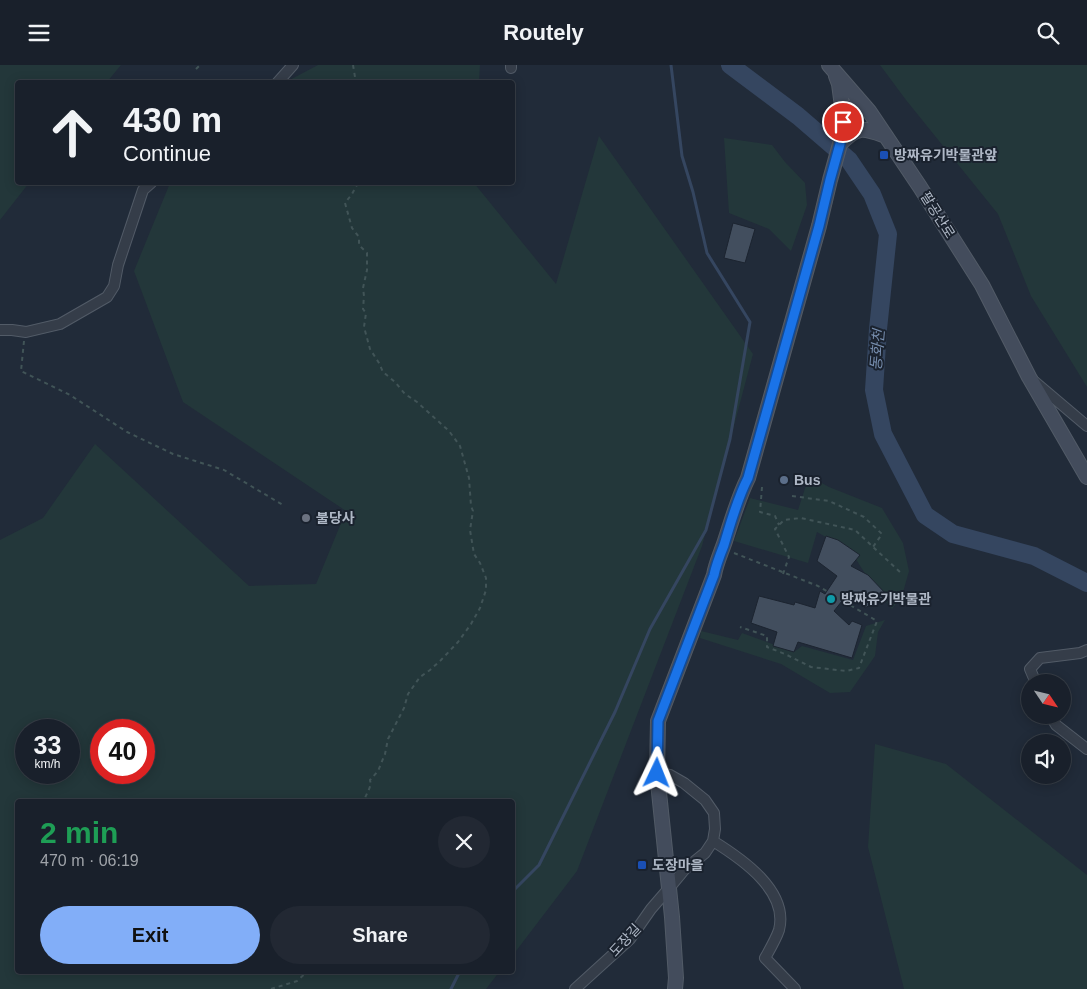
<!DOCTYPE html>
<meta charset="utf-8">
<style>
body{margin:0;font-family:Helvetica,"Noto Sans KR",sans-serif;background:#222833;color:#f1f3f6;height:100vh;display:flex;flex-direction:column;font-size:19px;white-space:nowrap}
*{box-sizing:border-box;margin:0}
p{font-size:16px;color:#9fa3a9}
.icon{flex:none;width:28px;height:28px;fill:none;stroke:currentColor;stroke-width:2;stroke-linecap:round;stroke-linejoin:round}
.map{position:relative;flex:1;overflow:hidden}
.side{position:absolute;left:15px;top:734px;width:500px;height:175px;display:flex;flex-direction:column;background:#19202b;border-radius:5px;box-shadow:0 2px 12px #0003,0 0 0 1px #373e47}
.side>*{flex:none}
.hud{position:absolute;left:15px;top:15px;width:500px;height:105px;border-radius:5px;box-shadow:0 2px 12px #0003,0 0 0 1px #373e47;background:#19202b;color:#f1f3f6;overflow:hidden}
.needle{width:32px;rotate:125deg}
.controls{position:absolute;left:1021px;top:609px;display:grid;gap:10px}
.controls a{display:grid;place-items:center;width:50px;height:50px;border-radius:50%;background:#19202b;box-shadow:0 2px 12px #0003,0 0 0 1px #373e47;font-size:25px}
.speed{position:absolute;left:15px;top:654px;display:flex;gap:10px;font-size:25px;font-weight:700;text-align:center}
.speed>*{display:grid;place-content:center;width:65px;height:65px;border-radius:50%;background:#19202b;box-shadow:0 2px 12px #0003,0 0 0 1px #373e47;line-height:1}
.speed small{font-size:12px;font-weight:400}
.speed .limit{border:8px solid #d22;background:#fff;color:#111}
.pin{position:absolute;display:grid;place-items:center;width:42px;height:42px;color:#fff;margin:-21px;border:2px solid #fff;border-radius:50%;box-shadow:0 1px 5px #0007}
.me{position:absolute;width:55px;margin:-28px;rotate:2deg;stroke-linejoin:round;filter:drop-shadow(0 0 4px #0008)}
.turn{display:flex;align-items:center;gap:18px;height:105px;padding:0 25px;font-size:22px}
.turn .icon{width:65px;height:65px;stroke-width:2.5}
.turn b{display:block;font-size:35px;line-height:42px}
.round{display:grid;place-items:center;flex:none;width:52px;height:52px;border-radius:26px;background:#222833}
.head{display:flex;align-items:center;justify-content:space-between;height:85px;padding:0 25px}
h1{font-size:30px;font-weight:600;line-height:38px;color:#1e9e55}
.primary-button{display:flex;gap:10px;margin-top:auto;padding:10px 25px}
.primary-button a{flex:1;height:58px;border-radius:30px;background:#82aef8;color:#111;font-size:20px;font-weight:600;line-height:58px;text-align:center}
.primary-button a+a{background:#222833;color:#f1f3f6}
header{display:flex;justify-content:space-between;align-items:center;height:65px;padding:0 25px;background:#19202b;font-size:22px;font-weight:600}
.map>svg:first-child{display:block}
</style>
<header><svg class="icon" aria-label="menu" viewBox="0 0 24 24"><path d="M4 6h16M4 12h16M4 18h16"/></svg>Routely<svg class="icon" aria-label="search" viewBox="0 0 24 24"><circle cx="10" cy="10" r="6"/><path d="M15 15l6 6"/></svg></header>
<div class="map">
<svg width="1087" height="924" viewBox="0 0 1087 924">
<rect width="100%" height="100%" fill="#212b39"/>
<path fill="#23373a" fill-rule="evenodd" d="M0,0H121L107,17L18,18V118H29L0,155Z
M318,0H480L479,17L284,18Z
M880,0H1087V322L1031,231L998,149L906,35Z
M599,71L753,289L702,481L577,806L513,890L512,736H18V906H500L486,924H0V475L43,453L95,379L249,521L316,519L346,446L183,337L134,206L170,118H474L556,219ZM26,665H69V708H26ZM101,665H144V708H101Z
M724,73L772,80L785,97L805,118L807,140L791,186L769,164L729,148Z
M809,411L829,422L882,443L903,478L909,506L902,531L892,544L874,523L854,491L838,479L817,467L808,498L734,476L750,433L798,445Z
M885,555L878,567L875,591L850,627L830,628L781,599L700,573L701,566L738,575L742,568L794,587L802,581L853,595L866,561Z
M875,679L946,699L1087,810V924H904L868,782Z"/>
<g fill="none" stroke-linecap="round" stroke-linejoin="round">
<path stroke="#354660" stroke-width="3" d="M512,827L539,800L615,647L650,564L706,465L730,374L750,257L707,188L693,127L682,91L671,0
M451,924L460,906"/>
<path stroke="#354660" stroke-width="18" d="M730,0L798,51L849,95L872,129L888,169L878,264L874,325L883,369L925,450L953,469L1034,491L1087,518"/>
</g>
<path fill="#424e5e" stroke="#1c2430" d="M733,158L755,164L745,198L724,193Z
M826,471L838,475L860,490L851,501L868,510L887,530L865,543L850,526L834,546L849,560L852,556L862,560L852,593L798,577L794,587L773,581L777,567L751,558L759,531L794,540L795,537L815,543L820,526L825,529L837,511L817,496Z"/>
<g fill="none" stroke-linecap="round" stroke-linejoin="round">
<defs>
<path id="street" d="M511,0V3
M277,18L293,0
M0,265H12L26,267L60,259L107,232L114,221L118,200L143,125L151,118
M1035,317L1087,361
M1036,618L1030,604L1040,593L1080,588L1087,585
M1050,650L1056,660L1087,684
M713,776C742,794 789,826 779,865C776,874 770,884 765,893L795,924
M575,924L630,874L651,844L670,822L685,804L705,788L713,776L715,764L714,748L705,735L684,718L670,710L657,708"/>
<path id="secondary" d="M829,0L869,46L920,122L982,220L1029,312L1087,412
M836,11L839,19L843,49
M840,79C858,60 863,63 886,71
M675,924L676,913L672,852L657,708L658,656L714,510C716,498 721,488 725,476C732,455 738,433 748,413L819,161L830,115L840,79L843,49L848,44L862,38"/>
</defs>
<use href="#street" stroke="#525b67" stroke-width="12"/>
<use href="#secondary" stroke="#525b67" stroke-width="16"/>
<path stroke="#415457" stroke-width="2" stroke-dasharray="4 4" stroke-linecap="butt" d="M353,0L356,18
M196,4L200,0
M358,118L352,129L345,138L352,163L359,172V180L367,188V205L363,223L364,231L363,244L366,248L364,262L370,284L379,298L383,307L395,317L405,329L417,337L449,366L460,381L469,413L471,441L473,446L470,465L474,489L480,498L486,513V525L480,543L471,559L458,577L441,595L430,605L420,612L408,629L404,643L388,674L385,689L378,706L370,715C372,723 366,728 364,736
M24,276L21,306L70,330L127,367L173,389L224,405L283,440
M762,422L760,447L775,451L779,460
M792,431L829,436L864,452L882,469L873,482
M734,488L818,521L877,556L859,603L846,606L811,602L785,589L767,582V571L740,562
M783,509L789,492L775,464L784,455L801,453L855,465L902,509
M271,924L297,916L308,906"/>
<use href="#street" stroke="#353d49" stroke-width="10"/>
<use href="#secondary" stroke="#434c5c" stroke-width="14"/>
</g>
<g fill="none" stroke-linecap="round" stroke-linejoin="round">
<defs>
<path id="route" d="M657,708L658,656L714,510C716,500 720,490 724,480C731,457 737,434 748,413L819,161L830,115L840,79L843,57"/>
</defs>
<use href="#route" stroke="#114b97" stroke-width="12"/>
<use href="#route" stroke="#1a73e8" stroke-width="9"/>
</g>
<g fill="#1a4fb4" stroke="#1a222e" stroke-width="2">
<rect x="879" y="85" width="10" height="10" rx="2.5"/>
<rect x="637" y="795" width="10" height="10" rx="2.5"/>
</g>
<circle fill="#5c6f8a" stroke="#1a222e" stroke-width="2" cx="784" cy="415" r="5"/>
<circle fill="#6b7280" stroke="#1a222e" stroke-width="2" cx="306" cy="453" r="5"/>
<circle fill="#0f9aa8" stroke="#1a222e" stroke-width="2" cx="831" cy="534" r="5"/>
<g text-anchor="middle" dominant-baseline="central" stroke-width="4" stroke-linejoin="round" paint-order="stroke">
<g font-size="14" font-weight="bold" fill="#afb8c6" stroke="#1a222e" text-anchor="start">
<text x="894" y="90">방짜유기박물관앞</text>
<text x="794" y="415">Bus</text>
<text x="316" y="453">불당사</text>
<text x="841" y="534">방짜유기박물관</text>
<text x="652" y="800">도장마을</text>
</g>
<g font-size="14" fill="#afb8c6" stroke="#1a222e">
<text transform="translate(938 150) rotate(58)">팔공산로</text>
<text transform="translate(625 875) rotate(-47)">도장길</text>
</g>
<g font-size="15" font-style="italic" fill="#778eae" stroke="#1a222e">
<text transform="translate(877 285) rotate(-85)">동화천</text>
</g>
</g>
</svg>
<div class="controls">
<a><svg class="needle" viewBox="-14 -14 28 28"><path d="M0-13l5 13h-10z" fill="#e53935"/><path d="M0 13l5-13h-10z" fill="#9fa3a9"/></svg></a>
<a><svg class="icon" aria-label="sound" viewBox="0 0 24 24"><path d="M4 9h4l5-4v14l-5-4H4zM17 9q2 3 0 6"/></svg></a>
</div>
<div class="speed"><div>33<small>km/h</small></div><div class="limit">40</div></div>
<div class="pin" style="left:843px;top:57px;background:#d93025"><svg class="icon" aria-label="arrive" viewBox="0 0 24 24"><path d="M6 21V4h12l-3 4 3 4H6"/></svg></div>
<svg class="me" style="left:657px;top:708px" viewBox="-20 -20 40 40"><path d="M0-17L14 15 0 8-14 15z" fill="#1a73e8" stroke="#fff" stroke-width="4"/></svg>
<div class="hud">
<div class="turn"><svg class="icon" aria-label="ahead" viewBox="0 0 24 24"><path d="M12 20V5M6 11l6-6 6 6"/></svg><div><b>430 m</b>Continue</div></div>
</div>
<section class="side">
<div class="head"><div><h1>2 min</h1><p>470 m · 06:19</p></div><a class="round"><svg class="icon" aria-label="close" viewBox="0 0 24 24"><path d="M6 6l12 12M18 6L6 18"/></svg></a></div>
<div class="primary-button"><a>Exit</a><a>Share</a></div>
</section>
</div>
